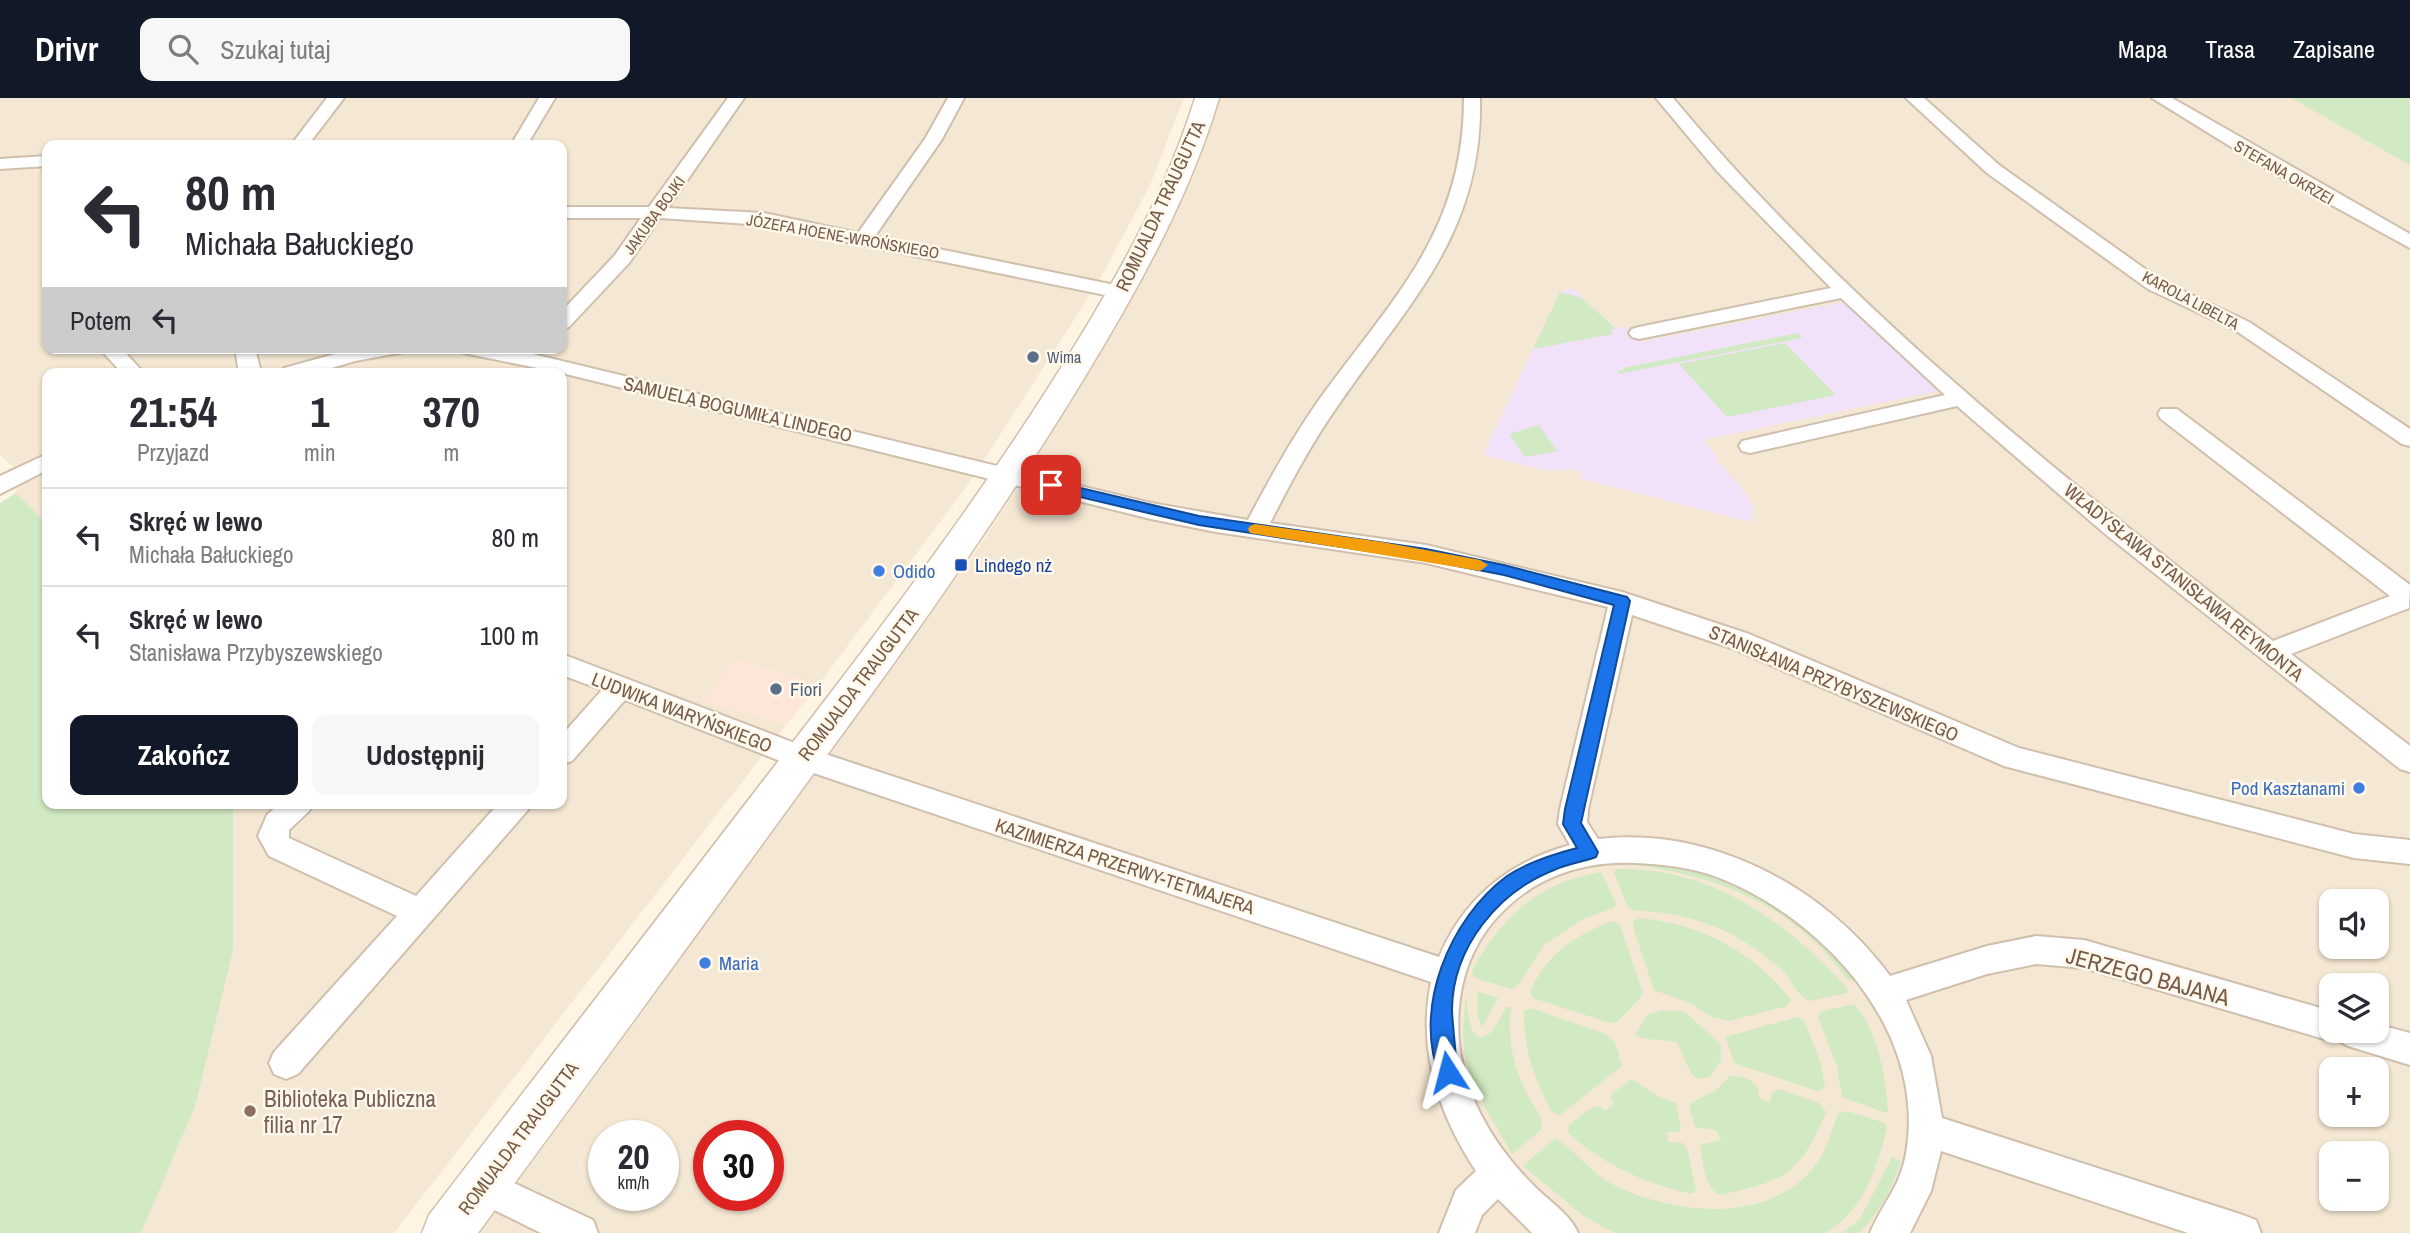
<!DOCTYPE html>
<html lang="pl">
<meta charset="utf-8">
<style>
body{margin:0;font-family:"Archivo Narrow",sans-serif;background:#f7f7f7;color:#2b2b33;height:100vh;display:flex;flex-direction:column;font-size:26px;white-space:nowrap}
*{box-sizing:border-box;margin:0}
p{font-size:23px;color:#7c7c81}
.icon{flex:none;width:38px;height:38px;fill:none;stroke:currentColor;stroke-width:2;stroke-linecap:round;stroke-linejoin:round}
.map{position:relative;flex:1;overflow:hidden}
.details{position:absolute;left:42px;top:270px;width:525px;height:441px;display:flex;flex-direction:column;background:#fff;border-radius:14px;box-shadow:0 2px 5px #0004}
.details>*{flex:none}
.top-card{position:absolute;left:42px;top:42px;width:525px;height:214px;border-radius:14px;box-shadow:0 2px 5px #0004;background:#fff;color:#2b2b33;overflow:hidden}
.fabs{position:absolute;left:2319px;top:791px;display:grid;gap:14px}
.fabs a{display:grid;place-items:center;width:70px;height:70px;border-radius:14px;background:#fff;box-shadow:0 2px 5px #0004;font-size:35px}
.speed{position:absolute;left:588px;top:1022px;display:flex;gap:14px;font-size:35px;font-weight:700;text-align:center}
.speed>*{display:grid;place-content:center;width:91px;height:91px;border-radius:50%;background:#fff;box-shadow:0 2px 5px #0004;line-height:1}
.speed small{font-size:18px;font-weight:400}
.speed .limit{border:10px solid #d22;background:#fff;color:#111}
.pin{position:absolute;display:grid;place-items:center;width:60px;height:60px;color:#fff;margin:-30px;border-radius:14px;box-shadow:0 4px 10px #0006}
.me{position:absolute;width:77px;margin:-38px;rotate:351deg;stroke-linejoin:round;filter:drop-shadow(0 0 5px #0008)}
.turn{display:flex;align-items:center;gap:24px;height:147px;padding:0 28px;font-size:32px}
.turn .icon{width:91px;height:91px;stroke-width:2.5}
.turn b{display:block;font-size:49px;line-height:60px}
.then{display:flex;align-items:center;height:66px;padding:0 28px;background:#0003;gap:14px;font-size:26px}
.eta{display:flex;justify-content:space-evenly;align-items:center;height:119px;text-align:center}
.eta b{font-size:42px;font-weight:700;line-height:49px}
.action{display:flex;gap:14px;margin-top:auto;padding:14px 28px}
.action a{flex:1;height:80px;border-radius:14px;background:#111827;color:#fff;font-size:28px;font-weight:700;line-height:80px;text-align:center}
.action a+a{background:#f7f7f7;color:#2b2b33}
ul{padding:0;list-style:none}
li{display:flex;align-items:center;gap:21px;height:98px;padding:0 28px;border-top:2px solid #e1e1e2}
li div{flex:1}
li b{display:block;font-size:26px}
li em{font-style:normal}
header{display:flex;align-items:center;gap:42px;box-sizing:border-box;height:98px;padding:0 35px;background:#111827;color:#fff}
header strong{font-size:33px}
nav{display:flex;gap:38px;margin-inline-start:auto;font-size:24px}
.search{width:490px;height:63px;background:#f7f7f7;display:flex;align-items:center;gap:18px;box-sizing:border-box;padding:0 24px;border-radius:14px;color:#7c7c81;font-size:26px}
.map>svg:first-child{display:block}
</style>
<header>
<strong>Drivr</strong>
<div class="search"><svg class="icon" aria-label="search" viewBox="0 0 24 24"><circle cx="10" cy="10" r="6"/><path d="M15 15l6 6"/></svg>Szukaj tutaj</div>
<nav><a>Mapa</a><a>Trasa</a><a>Zapisane</a></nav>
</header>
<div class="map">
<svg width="2410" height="1135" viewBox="0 0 2410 1135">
<rect width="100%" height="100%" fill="#fdf4e4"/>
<path fill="#f4e7d3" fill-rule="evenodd" d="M0,0H1184L1150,87L1099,183L967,388L819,586L735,561L705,603L786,627L394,1135H141L232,705H562V275H47V426L16,395L17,372L0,357ZM47,47H562V250H47Z
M1220,0H2410V1135H477L888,575L981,446L1028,373L1112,236L1161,144L1202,55ZM2331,803H2376V849H2331ZM2331,887H2376V933H2331ZM2331,971H2376V1017H2331ZM604,1038H663V1097H604ZM709,1038H768V1097H709ZM2331,1055H2376V1101H2331Z"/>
<path fill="#fde5d8" d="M735,561L819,586L786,627L704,603Z"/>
<path fill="#f1e1f9" d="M1572,190L1615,230L1627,229L1641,244L1843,204L1938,293L1703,342L1719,361L1715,363L1725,370L1749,400L1753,410L1751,424L1582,381L1580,372H1545L1483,357L1560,194Z"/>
<path fill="#d1eac3" d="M2291,0H2410V67Z
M1560,194L1582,200L1615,230L1610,232L1613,236L1533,251Z
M1798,235L1802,240L1619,276L1617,273L1624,272L1623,270Z
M1785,245L1836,297L1727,319L1679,266Z
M1539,327L1557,353L1525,359L1509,336Z
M16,395L47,426V705L233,707V852L195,1008L141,1135H0V405Z
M1626,759L1693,769L1749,791L1823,843L1857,882H1848C1791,804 1717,778 1625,765Z
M1616,771C1712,769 1786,823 1848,891L1847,895L1810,903C1797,899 1791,880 1781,871C1736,831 1692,815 1632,812L1627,808L1614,774Z
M1601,774L1616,805L1614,810L1583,821L1545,846L1518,887L1513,891L1477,881L1473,877L1472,872C1502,819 1538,784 1601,774Z
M1640,820C1701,826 1753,853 1791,902L1787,908L1729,923L1712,919L1692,906L1654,892L1634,832L1633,823Z
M1613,823L1620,827L1643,895C1639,903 1624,916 1617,924L1610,925L1533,900L1530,893C1548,855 1575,837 1613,823Z
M1477,893L1498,900L1482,929L1477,917Z
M1466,897C1467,907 1469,955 1491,934C1497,928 1502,916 1506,909H1511C1507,941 1513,967 1527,996C1533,1008 1543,1017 1542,1031L1512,1056C1492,1020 1462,978 1463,935C1463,922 1465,909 1466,897Z
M1854,906C1877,929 1886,981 1888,1013L1886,1015L1842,999L1837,968L1818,919L1820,914Z
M1531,910L1606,936L1615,944L1622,968L1560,1017L1552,1014C1534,979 1524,953 1524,913Z
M1663,912L1685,914L1720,946L1721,963L1711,978L1696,981C1686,970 1684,957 1677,945C1662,940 1648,944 1635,937L1647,917Z
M1797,919L1804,922L1821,966L1825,990L1817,993L1734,965L1726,940L1729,938Z
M1730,978C1745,978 1759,983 1759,999L1770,1005L1772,994L1778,991L1819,1005L1826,1014C1799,1078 1786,1082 1720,1097C1703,1088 1704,1065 1700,1047L1721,1042L1716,1032L1695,1029L1689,1009L1693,1004L1715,993Z
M1632,981L1657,998L1676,1005L1681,1031L1679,1034H1667L1668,1044L1683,1045L1688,1053L1696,1092L1692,1096C1644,1085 1606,1068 1568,1035L1569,1027L1593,1009L1600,1008L1605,1013L1614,1006L1611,1000L1613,995Z
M1847,1013L1885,1025L1887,1029C1877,1071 1864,1111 1826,1135H1615L1585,1119L1523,1068L1555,1040C1577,1053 1590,1075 1614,1087C1670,1115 1759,1126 1807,1077C1824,1060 1831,1037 1838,1015Z
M1892,1059L1901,1063C1892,1091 1880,1114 1859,1135H1842L1860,1121Z"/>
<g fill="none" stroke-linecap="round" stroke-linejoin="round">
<defs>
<path id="street" d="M327,0H344L308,47H291Z
M539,0H555L527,47H511Z
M728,0H744L668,110L764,115L858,135L925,41L948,0H964L942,41L875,138L1120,188L1127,190L1130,194L1127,198L1120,200L764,127L660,120L629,165L569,229L562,231V213L615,157L641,120H562V109H649Z
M1464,0H1480C1483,135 1410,203 1339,306C1312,344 1291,384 1270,425L1426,447L1622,494L1749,536L2019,650L2354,736L2410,742V766L2354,760L2004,668L1731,550L1632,517L1588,711L1587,724L1598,741C1711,728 1825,789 1890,878L1987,848L2036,838L2084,842L2331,913V933H2376V926L2410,935V967L2348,948L2335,941L2331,943L2084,870L2036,866L1987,876L1906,902L1931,958L1942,1020L2243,1117L2256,1122L2261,1135H2188L1941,1053L1931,1093L1910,1135H1870C1884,1102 1902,1088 1907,1049C1924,929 1821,819 1717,779C1690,769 1662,766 1634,765C1579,763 1529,781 1493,824C1463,860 1454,907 1460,953C1468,1006 1498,1052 1535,1089C1550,1104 1570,1116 1578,1135H1532L1498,1101L1482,1117L1475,1135H1439L1456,1092L1476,1073C1439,1017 1417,952 1431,884L793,668L625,602L572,663L562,666V637L602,592L562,577V556L813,652L1439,859C1464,800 1509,764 1570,747L1558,726L1560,711L1608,509L1426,465L1216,434L1151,421L562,275L468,256L461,254L458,250L512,251L1151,405L1248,422C1271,378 1295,335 1324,295C1396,197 1464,131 1464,0Z
M1656,0H1673C1842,204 2063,381 2273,543L2390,498L2161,321L2158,316L2161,311H2177L2410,487L2409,510L2291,556L2410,648V674L2400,671L2104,435L1957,308L1750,355L1742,353L1739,348L1742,343L1945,297L1841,200L1639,241L1632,239L1629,235L1632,231L1639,229L1831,190L1717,73Z
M1906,0H1924L1999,67L2162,183L2249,224L2410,331V348L2402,346L2235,232L2148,191L1987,75Z
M2152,0H2172L2410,136V150L2275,76Z
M47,58V68L0,71V61Z
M99,250H121L144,275H122Z
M235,250H255L261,275H239Z
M407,250L404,254L355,263L315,275H281L284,270L353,251Z
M47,356V372L0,396V378Z
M280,705H313L309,713L289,732V740L416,798L499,705H531L527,713L298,976L286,981L274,976L269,965L274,954L397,818L269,758L258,738L267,717Z
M482,1070L593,1122L598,1135H541L470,1100L464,1088L470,1076Z"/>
<path id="secondary" d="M1195,0H1219C1189,101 1137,193 1083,282C1013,397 936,508 857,616C731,789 605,963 478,1135H422L429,1117C562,944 696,771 829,597C918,481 1004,364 1080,239C1126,163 1169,85 1195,0Z"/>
</defs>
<use href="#street" stroke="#d0bfad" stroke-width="4"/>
<use href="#secondary" stroke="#d3bfab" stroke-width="3"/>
<use href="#street" fill="#fff" fill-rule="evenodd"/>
<use href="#secondary" fill="#fff" fill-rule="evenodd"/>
</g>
<path fill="#1a73e8" stroke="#114b97" stroke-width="2" d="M1051,383L1199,418L1426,451L1504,467L1627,499L1630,503L1581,725L1598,754L1596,759C1582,764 1568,766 1554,772C1498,794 1453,849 1452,911C1452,927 1459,971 1455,981L1448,983L1441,981C1411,912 1450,820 1507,778C1528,764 1554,756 1577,750L1563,726L1565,711L1614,507L1504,477L1426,462L1199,427L1046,391L1044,387Z"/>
<path fill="#f59e0b" d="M1255,426L1382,444L1480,462L1488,467L1480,473L1250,435L1248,431L1250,428Z"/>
<g fill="#5c6f8a" stroke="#fff8eb" stroke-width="2.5">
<circle cx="1033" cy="259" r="7"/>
<circle cx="776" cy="591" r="7"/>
</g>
<rect fill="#1a4fb4" stroke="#fff8eb" stroke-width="2.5" x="954" y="460" width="14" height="14" rx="3.5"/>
<g fill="#3f7fe0" stroke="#fff8eb" stroke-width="2.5">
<circle cx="879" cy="473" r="7"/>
<circle cx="2359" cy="690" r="7"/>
<circle cx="705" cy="865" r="7"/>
</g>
<circle fill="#8d6e63" stroke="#fff8eb" stroke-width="2.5" cx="250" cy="1013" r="7"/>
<g text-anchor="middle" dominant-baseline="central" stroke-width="5" stroke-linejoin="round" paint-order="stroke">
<g font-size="16" fill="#765b49" stroke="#fff8eb">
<text transform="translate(2284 74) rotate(30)">STEFANA OKRZEI</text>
<text transform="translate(654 117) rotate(-54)">JAKUBA BOJKI</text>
<text transform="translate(843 138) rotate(10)">JÓZEFA HOENE-WROŃSKIEGO</text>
<text transform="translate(2191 202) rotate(28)">KAROLA LIBELTA</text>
</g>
<g font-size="16" fill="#4e5e75" stroke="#fff8eb" text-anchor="start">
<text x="1047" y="259">Wima</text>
</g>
<g font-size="19" fill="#765b49" stroke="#fff8eb">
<text transform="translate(1160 108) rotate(-65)">ROMUALDA TRAUGUTTA</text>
<text transform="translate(738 311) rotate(13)">SAMUELA BOGUMIŁA LINDEGO</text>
<text transform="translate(2184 484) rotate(39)">WŁADYSŁAWA STANISŁAWA REYMONTA</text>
<text transform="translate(1834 585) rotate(23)">STANISŁAWA PRZYBYSZEWSKIEGO</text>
<text transform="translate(858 586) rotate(-53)">ROMUALDA TRAUGUTTA</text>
<text transform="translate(682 614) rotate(21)">LUDWIKA WARYŃSKIEGO</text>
<text transform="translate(1125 768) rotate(18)">KAZIMIERZA PRZERWY-TETMAJERA</text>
<text transform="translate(518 1040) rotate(-53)">ROMUALDA TRAUGUTTA</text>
</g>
<g font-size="19" fill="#164399" stroke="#fff8eb" text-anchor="start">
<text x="975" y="467">Lindego nż</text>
</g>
<g font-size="19" fill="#366cbe" stroke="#fff8eb" text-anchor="start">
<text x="893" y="473">Odido</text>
<text x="2345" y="690" text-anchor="end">Pod Kasztanami</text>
<text x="719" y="865">Maria</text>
</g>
<g font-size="19" fill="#4e5e75" stroke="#fff8eb" text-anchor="start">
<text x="790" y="591">Fiori</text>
</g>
<g font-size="23" fill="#765b49" stroke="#fff8eb">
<text transform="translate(2148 878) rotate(15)">JERZEGO BAJANA</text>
</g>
<g font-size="23" fill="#785e54" stroke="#fff8eb" text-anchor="start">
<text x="264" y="1000">Biblioteka Publiczna<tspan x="264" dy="26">filia nr 17</tspan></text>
</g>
</g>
</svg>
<div class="fabs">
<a><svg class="icon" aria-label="sound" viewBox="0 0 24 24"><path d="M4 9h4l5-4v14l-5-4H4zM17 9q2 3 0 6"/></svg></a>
<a><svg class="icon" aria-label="layers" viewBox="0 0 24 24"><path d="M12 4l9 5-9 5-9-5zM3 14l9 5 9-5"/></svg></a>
<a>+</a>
<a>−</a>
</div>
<div class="speed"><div>20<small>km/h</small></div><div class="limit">30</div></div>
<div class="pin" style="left:1051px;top:387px;background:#d93025"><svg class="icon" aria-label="arrive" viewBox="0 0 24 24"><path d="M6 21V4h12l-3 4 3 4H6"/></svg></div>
<svg class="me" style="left:1448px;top:974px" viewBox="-20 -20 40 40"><path d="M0-17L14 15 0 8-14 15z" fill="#1a73e8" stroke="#fff" stroke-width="4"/></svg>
<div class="top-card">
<div class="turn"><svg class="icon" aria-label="left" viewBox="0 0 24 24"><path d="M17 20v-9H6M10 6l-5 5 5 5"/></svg><div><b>80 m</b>Michała Bałuckiego</div></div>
<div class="then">Potem<svg class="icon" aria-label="left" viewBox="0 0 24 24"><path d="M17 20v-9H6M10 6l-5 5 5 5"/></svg></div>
</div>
<section class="details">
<div class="eta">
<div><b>21:54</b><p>Przyjazd</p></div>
<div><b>1</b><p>min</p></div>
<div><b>370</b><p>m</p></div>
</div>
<ul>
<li><svg class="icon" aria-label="left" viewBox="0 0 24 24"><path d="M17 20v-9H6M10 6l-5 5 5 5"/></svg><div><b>Skręć w lewo</b><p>Michała Bałuckiego</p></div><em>80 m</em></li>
<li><svg class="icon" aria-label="left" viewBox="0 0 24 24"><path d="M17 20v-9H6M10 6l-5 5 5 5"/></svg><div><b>Skręć w lewo</b><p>Stanisława Przybyszewskiego</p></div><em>100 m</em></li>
</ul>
<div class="action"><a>Zakończ</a><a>Udostępnij</a></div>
</section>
</div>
